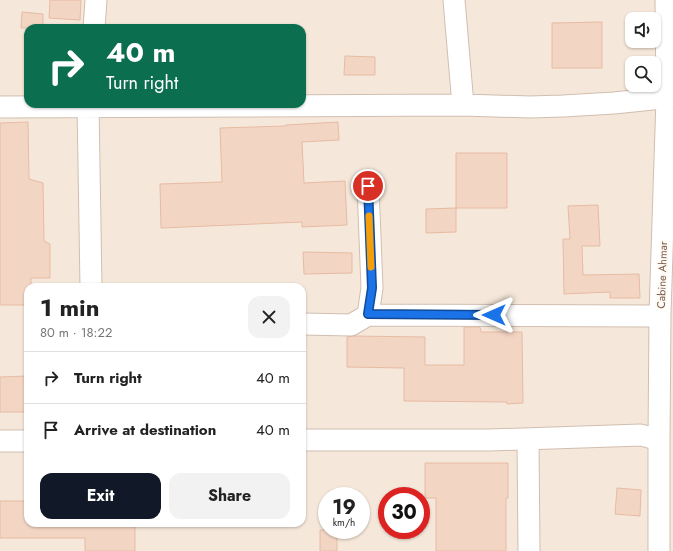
<!DOCTYPE html>
<meta charset="utf-8">
<style>
body{margin:0;font-family:Jost,sans-serif;background:#f2f2f2;color:#222;height:100vh;display:flex;flex-direction:column;font-size:15px;white-space:nowrap}
*{box-sizing:border-box;margin:0}
p{font-size:13px;color:#767676}
.icon{flex:none;width:22px;height:22px;fill:none;stroke:currentColor;stroke-width:2;stroke-linecap:round;stroke-linejoin:round}
.map{position:relative;flex:1;overflow:hidden}
.drawer{position:absolute;left:24px;top:283px;width:282px;height:244px;display:flex;flex-direction:column;background:#fff;border-radius:12px;box-shadow:0 1px 3px #0004}
.drawer>*{flex:none}
.banner{position:absolute;left:24px;top:24px;width:282px;height:84px;border-radius:12px;box-shadow:0 1px 3px #0004;background:#0b6e4f;color:#fff;overflow:hidden}
.fabs{position:absolute;left:625px;top:12px;display:grid;gap:8px}
.fabs a{display:grid;place-items:center;width:36px;height:36px;border-radius:8px;background:#fff;box-shadow:0 1px 3px #0004;font-size:20px}
.speed{position:absolute;left:318px;top:487px;display:flex;gap:8px;font-size:20px;font-weight:700;text-align:center}
.speed>*{display:grid;place-content:center;width:52px;height:52px;border-radius:50%;background:#fff;box-shadow:0 1px 3px #0004;line-height:1}
.speed small{font-size:10px;font-weight:400}
.speed .limit{border:6px solid #d22;background:#fff;color:#111}
.pin{position:absolute;display:grid;place-items:center;width:34px;height:34px;color:#fff;margin:-17px;border:2px solid #fff;border-radius:50%;box-shadow:0 1px 4px #0007}
.me{position:absolute;width:44px;margin:-22px;rotate:270deg;stroke-linejoin:round;filter:drop-shadow(0 0 3px #0008)}
.turn{display:flex;align-items:center;gap:14px;height:84px;padding:0 16px;font-size:18px}
.turn .icon{width:52px;height:52px;stroke-width:2.5}
.turn b{display:block;font-size:28px;line-height:34px}
.round{display:grid;place-items:center;flex:none;width:42px;height:42px;border-radius:12px;background:#f2f2f2}
.headline{display:flex;align-items:center;justify-content:space-between;height:68px;padding:0 16px}
h1{font-size:24px;font-weight:700;line-height:30px}
.primary-button{display:flex;gap:8px;margin-top:auto;padding:8px 16px}
.primary-button a{flex:1;height:46px;border-radius:12px;background:#111827;color:#fff;font-size:16px;font-weight:700;line-height:46px;text-align:center}
.primary-button a+a{background:#f2f2f2;color:#222}
ul{padding:0;list-style:none}
li{display:flex;align-items:center;gap:12px;height:52px;padding:0 16px;border-top:1px solid #e0e0e0}
li div{flex:1}
li b{display:block;font-size:15px}
li em{font-style:normal}
.map>svg:first-child{display:block}
</style>
<div class="map">
<svg width="673" height="551" viewBox="0 0 673 551">
<rect width="100%" height="100%" fill="#fdf6ec"/>
<path fill="#f5e8da" fill-rule="evenodd" d="M0,0H673V551H0ZM632,19H654V41H632ZM28,28H302V104H28ZM632,63H654V85H632ZM28,287H302V523H28ZM327,496H361V530H327ZM387,496H421V530H387Z"/>
<path fill="#f3d5c3" stroke="#e6bba3" d="M50,0H81L80,20L49,18Z
M22,12L43,14V28H21Z
M602,22V68H552V23Z
M345,56L375,57V75H344Z
M28,122L29,179L43,183L44,241L50,244V278H31V287H28V305H0V123Z
M338,122L339,140L302,142L304,183L345,181L347,225L302,227V222L161,228L160,184L222,182L220,128L286,126V125Z
M456,153H507V208H456Z
M598,205L600,246H582L583,275L639,274L640,298H610V292L564,294L563,239H570L568,206Z
M456,208V232L426,233V209Z
M303,252L352,253V273L304,274Z
M464,327H480L481,332H522L523,403L507,404V402L404,401V368L347,367V337L354,336L425,337V365H464Z
M28,376V412H0V377Z
M425,463H508V498H506V551H436V498H425Z
M617,488L641,490L640,516L615,514Z
M0,501H28V523H135V551H85V538H0Z
M320,530H337V551H320Z"/>
<g fill="none" stroke-linecap="round" stroke-linejoin="round">
<defs>
<path id="minor" d="M454,0L463,105
M94,28L96,0
M88,104L91,287
M0,107L463,105L530,107L563,106L614,103L673,97
M368,315L651,316L660,314
M302,324L351,325L368,315L372,288L368,186
M528,439L529,551
M302,440H490L641,435L659,440
M0,441H28
M659,551V440L660,314L667,98L666,0"/>
</defs>
<use href="#minor" stroke="#d1beb0" stroke-width="23"/>
<use href="#minor" stroke="#fff" stroke-width="21"/>
</g>
<g fill="none" stroke-linecap="round" stroke-linejoin="round">
<defs>
<path id="route" d="M368,186L372,288L368,314L494,315"/>
</defs>
<use href="#route" stroke="#114b97" stroke-width="10"/>
<use href="#route" stroke="#1a73e8" stroke-width="7"/>
<path stroke="#f59e0b" stroke-width="7" d="M369,216L371,267"/>
</g>
<g text-anchor="middle" dominant-baseline="central" stroke-width="4" stroke-linejoin="round" paint-order="stroke">
<g font-size="11" fill="#7a5c4d" stroke="#fffaf3">
<text transform="translate(662 275) rotate(-88)">Cabine Ahmar</text>
</g>
</g>
</svg>
<div class="fabs">
<a><svg class="icon" aria-label="sound" viewBox="0 0 24 24"><path d="M4 9h4l5-4v14l-5-4H4zM17 9q2 3 0 6"/></svg></a>
<a><svg class="icon" aria-label="search" viewBox="0 0 24 24"><circle cx="10" cy="10" r="6"/><path d="M15 15l6 6"/></svg></a>
</div>
<div class="speed"><div>19<small>km/h</small></div><div class="limit">30</div></div>
<div class="pin" style="left:368px;top:186px;background:#d93025"><svg class="icon" aria-label="arrive" viewBox="0 0 24 24"><path d="M6 21V4h12l-3 4 3 4H6"/></svg></div>
<svg class="me" style="left:494px;top:315px" viewBox="-20 -20 40 40"><path d="M0-17L14 15 0 8-14 15z" fill="#1a73e8" stroke="#fff" stroke-width="4"/></svg>
<div class="banner">
<div class="turn"><svg class="icon" aria-label="right" viewBox="0 0 24 24"><path d="M7 20v-9h11M14 6l5 5-5 5"/></svg><div><b>40 m</b>Turn right</div></div>
</div>
<section class="drawer">
<div class="headline"><div><h1>1 min</h1><p>80 m · 18:22</p></div><a class="round"><svg class="icon" aria-label="close" viewBox="0 0 24 24"><path d="M6 6l12 12M18 6L6 18"/></svg></a></div>
<ul>
<li><svg class="icon" aria-label="right" viewBox="0 0 24 24"><path d="M7 20v-9h11M14 6l5 5-5 5"/></svg><div><b>Turn right</b></div><em>40 m</em></li>
<li><svg class="icon" aria-label="arrive" viewBox="0 0 24 24"><path d="M6 21V4h12l-3 4 3 4H6"/></svg><div><b>Arrive at destination</b></div><em>40 m</em></li>
</ul>
<div class="primary-button"><a>Exit</a><a>Share</a></div>
</section>
</div>
